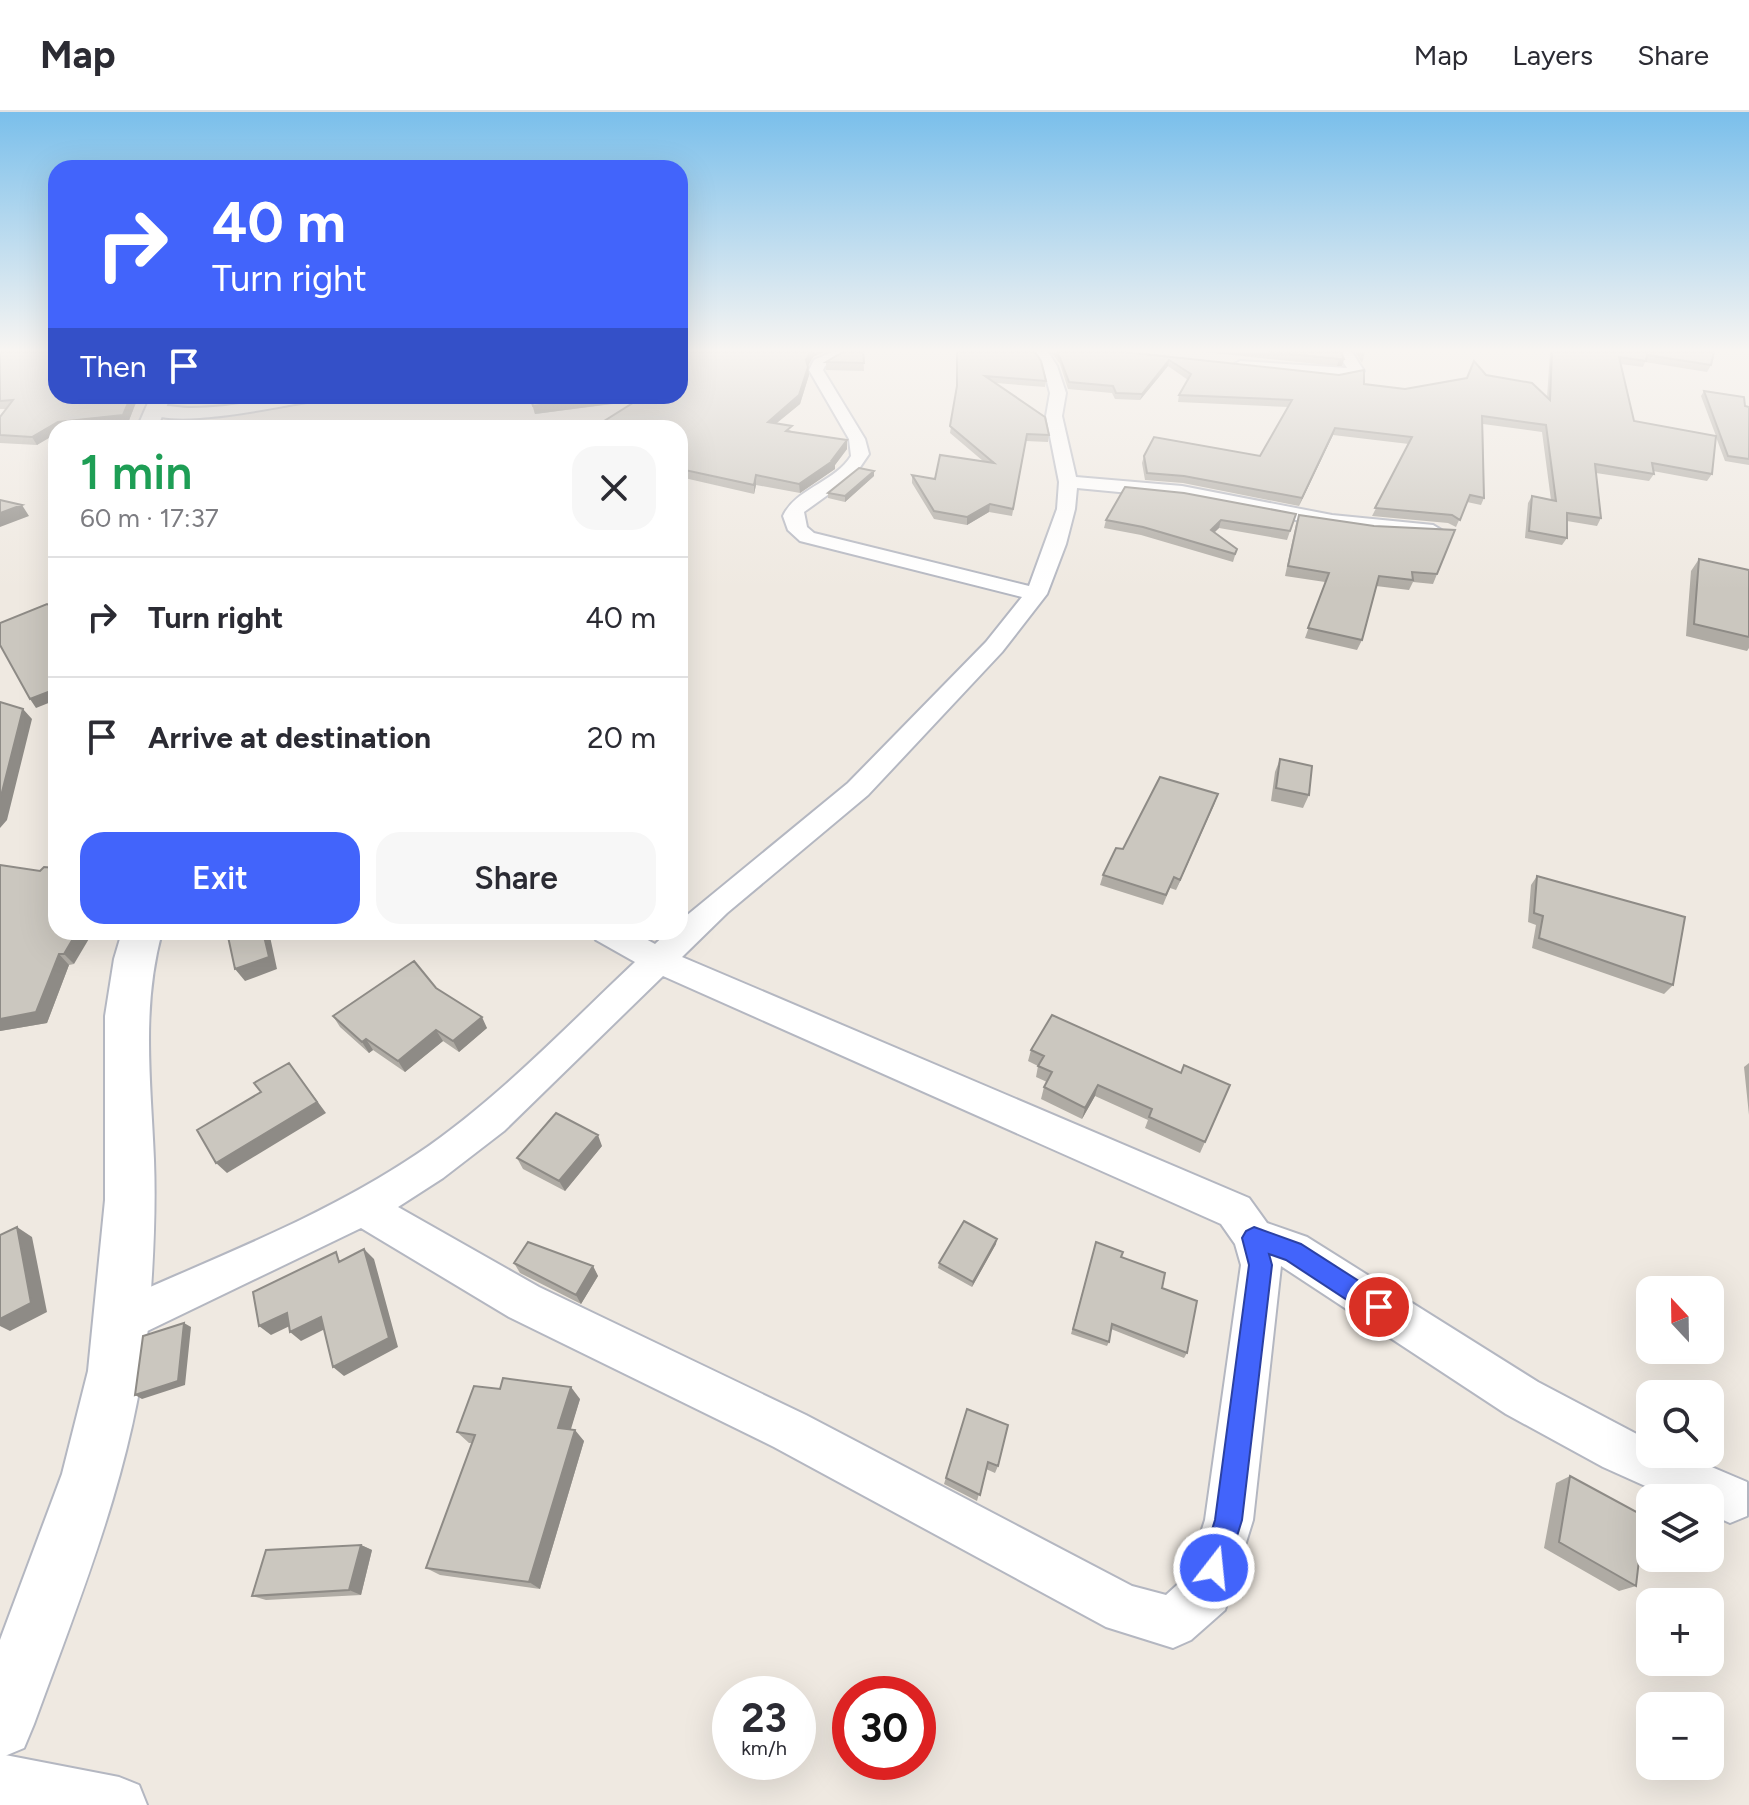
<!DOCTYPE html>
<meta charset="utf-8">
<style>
body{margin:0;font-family:Figtree,sans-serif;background:#f7f7f7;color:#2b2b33;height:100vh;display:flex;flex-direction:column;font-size:30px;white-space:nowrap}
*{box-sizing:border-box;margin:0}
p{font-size:26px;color:#7c7c81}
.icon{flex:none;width:44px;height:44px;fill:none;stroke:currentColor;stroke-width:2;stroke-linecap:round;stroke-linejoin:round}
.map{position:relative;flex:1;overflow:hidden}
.details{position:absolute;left:48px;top:308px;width:640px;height:520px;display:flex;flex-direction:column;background:#fff;border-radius:24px;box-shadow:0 8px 32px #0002}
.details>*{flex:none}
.top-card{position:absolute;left:48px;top:48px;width:640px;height:244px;border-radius:24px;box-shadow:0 8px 32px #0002;background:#4264fb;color:#fff;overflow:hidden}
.needle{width:52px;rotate:338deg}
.fabs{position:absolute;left:1636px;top:1164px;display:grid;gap:16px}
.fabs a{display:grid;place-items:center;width:88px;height:88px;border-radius:16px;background:#fff;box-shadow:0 8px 32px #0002;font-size:40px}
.speed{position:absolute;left:712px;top:1564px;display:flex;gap:16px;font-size:40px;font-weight:700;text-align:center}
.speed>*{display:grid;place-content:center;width:104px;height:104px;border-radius:50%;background:#fff;box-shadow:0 8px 32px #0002;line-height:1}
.speed small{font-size:20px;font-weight:400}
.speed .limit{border:12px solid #d22;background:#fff;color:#111}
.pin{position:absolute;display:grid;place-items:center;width:68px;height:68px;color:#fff;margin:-34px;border:4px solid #fff;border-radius:50%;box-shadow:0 2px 8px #0007}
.me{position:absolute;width:88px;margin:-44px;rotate:16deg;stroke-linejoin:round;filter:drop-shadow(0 0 6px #0008)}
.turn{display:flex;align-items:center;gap:28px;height:168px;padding:0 32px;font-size:36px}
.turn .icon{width:104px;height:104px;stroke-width:2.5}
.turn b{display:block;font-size:56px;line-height:68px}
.then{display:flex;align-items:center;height:76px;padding:0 32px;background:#0003;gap:16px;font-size:30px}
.round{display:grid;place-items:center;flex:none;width:84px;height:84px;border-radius:24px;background:#f7f7f7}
.headline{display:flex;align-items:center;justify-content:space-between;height:136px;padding:0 32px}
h1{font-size:48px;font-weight:600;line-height:60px;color:#1e9e55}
.action{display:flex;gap:16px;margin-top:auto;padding:16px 32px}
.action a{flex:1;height:92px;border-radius:24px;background:#4264fb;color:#fff;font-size:32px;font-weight:600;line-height:92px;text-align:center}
.action a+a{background:#f7f7f7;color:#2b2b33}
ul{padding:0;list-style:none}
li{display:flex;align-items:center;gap:24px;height:120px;padding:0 32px;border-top:2px solid #e1e1e2}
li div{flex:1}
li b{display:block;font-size:30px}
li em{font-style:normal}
header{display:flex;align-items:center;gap:48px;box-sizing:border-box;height:112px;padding:0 40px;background:#fff;border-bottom:2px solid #e1e1e2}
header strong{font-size:38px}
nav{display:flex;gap:44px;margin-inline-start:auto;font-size:28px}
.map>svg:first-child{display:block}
</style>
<header>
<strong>Map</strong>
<nav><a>Map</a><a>Layers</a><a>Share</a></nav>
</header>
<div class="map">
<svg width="1749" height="1693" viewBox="0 0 1749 1693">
<rect width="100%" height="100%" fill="#efe9e1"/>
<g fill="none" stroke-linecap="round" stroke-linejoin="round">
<defs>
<path id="minor" d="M832,240H852L825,254L823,258L865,327L869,342L854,364L804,400L807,415L814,421L1029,474L1057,397L1059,370L1046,304L1050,281L1043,254L1033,240H1048L1057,254L1066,281L1062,304L1076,365L1182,374L1332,403L1433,413L1443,419L1433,425L1332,415L1182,386L1077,376L1075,397L1066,432L1047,482L1002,540L868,683L727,801L682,845L1249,1086L1267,1111L1307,1125L1538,1270L1650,1329V1342H1681L1747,1370V1404L1730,1411L1710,1402V1386H1672L1603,1355L1506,1302L1281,1154L1253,1408L1225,1498L1191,1528L1173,1536L1106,1515L774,1335L509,1205L361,1116L137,1224L122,1230L107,1224L101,1209L107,1194C211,1147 322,1106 417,1042C497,988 565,916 635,850L596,828L591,820H633L655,832L668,820H680V809L848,671L986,530L1022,485L800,429L788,418L783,404C795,377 835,370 851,344L849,327L809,258L814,248ZM663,864L1221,1112L1235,1132L1241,1153L1205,1408L1187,1464L1166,1483L1132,1474L806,1303L539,1175L398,1095L443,1066L504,1019Z
M1337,240H1352L1364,259L1355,266L1240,257L1233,253L1240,249L1347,256Z
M286,284H320L312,289C281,294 169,319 147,299C157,290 176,296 190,296C222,296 254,290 286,284Z
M0,1642L119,1665L139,1673L147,1693H0Z"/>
<path id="tertiary" d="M151,284H171L157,316H137Z
M122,820H162C141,896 151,971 154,1048C156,1101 153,1154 149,1206C137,1348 82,1480 34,1612L24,1636L0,1646V1528L62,1362L88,1259L105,1088V904L114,847Z"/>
</defs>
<use href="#minor" stroke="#b4b7c1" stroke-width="4"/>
<use href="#tertiary" stroke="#b4b7c1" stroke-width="4"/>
<use href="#minor" fill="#fff" fill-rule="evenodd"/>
<use href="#tertiary" fill="#fff" fill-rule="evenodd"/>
</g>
<path fill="#afaba4" d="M0,240L56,284H140L135,293L128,311L56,316L37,333L0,331V305L7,297H0Z
M863,240L864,259L826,258V250Z
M957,240L1046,269L1045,275L996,271L1049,323L1048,330L1026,329L1012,404L989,400L967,413L934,407L912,371V363L935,367L983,349L950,321L957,276Z
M1051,240H1125L1405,277L1486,263L1547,286L1550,240H1714L1711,253L1707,260L1645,250L1643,255L1621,252L1634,309L1716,324L1701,284L1704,279L1749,295V353L1725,349L1716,325L1712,362L1707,369L1653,359L1654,362L1649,369L1596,361L1601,406L1597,414L1567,409V426L1562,433L1525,426L1528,391L1532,384L1551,388L1542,320L1483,312L1484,386L1481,393L1467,390L1456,415L1448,411L1372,404L1409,332L1333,323L1299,394L1183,371L1145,368L1142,351L1144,344H1260L1289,295L1178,290L1179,283L1188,268L1168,254L1140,288L1115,287L1112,281L1068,277L1060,252Z
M1204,240H1341L1344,247L1342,254H1337Z
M1355,240H1365L1362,251Z
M813,245L808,254L809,263L800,292L777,311L793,320L847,337L835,353V357L800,381L756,373L754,382L680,365V316L636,289L535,302L530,287L506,288L505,284H680Z
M874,364L845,390L828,386V381Z
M1296,402L1287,428L1219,416L1214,421L1237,437L1233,450L1141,423L1104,416L1106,408Z
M1299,403L1374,414L1455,418L1433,472L1413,470L1409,478L1376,474L1362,528L1357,538L1305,526L1325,470L1285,464L1296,412Z
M1699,447L1749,458V536L1747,539L1686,524L1691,459Z
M1280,647L1309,683L1303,696L1271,689L1275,660Z
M1218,682L1176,778L1170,776L1163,793L1100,773L1103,763L1123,737Z
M0,753L74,852L69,853L47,911L0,919Z
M1537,764L1673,873L1664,882L1532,836L1536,813L1528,810L1531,773Z
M436,876L487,916L459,940L443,929L405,960L373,938L369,941L340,915L333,904Z
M1052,903L1205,1030L1200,1041L1145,1016L1148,1008L1095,984L1082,1007L1041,987L1044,975L1047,970L1036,965L1038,954L1028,949L1031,938Z
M1749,951V1003L1744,955Z
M602,1034L565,1079L523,1057L517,1046Z
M1096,1130L1121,1145L1162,1176L1187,1241L1184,1246L1111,1217L1109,1230L1107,1234L1071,1222Z
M996,1132L972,1175L938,1156L939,1151Z
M514,1151L593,1154L598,1164L581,1192L520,1161Z
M580,1287L570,1318L584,1329L540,1477L440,1463L426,1456L472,1331H469L457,1320Z
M967,1297L998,1354L995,1361L986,1357L977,1389L944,1372Z
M1570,1364L1636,1474L1619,1479L1544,1436L1556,1371Z
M361,1433L372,1438L361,1483L266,1488L252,1484Z"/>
<path fill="#8e8b86" d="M811,240H824L813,245L806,257V248Z
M1339,247H1344L1342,254H1337Z
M1169,248L1168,254L1140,288L1142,282Z
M808,255L809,263L800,292L768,318V310Z
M131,284H140L135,293L128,311L84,316H56V322L37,333L32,325L58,310Z
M607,284H654L655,286L535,302L533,294Z
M1335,316L1333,323L1299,394L1302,386Z
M847,328V337L835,353V357L800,381L799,372L832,348Z
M874,359V364L845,390V384Z
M756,363V373L754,382V373Z
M990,392L989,400L967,413V405Z
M22,393L29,404L0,415V401Z
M1221,408L1219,416L1208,426L1211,418Z
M56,577V588L36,596L30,587Z
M23,597L32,607L7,708L0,716V688Z
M1218,682L1214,693L1176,778L1180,768Z
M77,820H93L74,852L64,842Z
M263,820H269L277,857L245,869L235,857Z
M59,842L69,853L47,911L0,919V907Z
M482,905L487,916L459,940L453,929Z
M436,918L443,929L405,960L398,949Z
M366,927L373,938L369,941L362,930Z
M289,951L326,1001L227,1061L216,1051Z
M1098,973L1095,984L1082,1007L1085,996Z
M598,1023L602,1034L565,1079L559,1069Z
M17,1115L32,1125L47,1200L10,1219L0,1214V1203Z
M997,1127L996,1132L972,1175L973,1170Z
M364,1137L374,1147L398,1235L344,1264L333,1255Z
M593,1154L598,1164L581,1192L576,1183Z
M287,1201L298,1210L271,1223L259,1214Z
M321,1205L331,1214L301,1229L290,1220Z
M184,1211L191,1215L185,1273L142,1287L135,1283Z
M571,1275L580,1287L568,1327L558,1316Z
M575,1318L584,1329L540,1477L529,1470Z
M361,1433L372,1438L361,1483L349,1478Z"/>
<path fill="#cbc7bf" stroke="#8e8b86" stroke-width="2" d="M0,240H56V284H131L123,303L58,310L32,325L0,323V305L13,288L0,289Z
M680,240H811L806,248L808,255L799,283L768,310L792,314L786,319L847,328L832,348H834L799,372L756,363L754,373L680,357V316H593L644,284H680Z
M843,240H863L864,251L826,250Z
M957,240H1035L1041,249L1046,269L985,264L1045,305L1049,323L1027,322L1013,397L990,392L967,405L934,399L912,363L935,367L940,343L994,351L950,314L957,274Z
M1056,240H1125L1339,263L1364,258V272L1405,277L1467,266L1474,249L1486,263L1532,271L1550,288L1552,240H1714L1711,253L1647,243L1646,249L1619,245L1634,309L1716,324L1712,362L1652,351L1654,362L1595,352L1601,406L1567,401V426L1529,419L1532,384L1556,389L1546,313L1482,304L1484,386L1470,383L1460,408L1452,403L1375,396L1412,325L1335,316L1302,386L1184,364L1147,361L1144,344L1154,325L1260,344L1292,288L1179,283L1191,262L1169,248L1142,282L1116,281L1113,274L1069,270L1060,246Z
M1269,240H1341L1344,247H1339Z
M1704,279L1744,285L1745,294L1749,295V347L1728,344Z
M530,284H607L533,294Z
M859,356L874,359L845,384L828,381Z
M1125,375L1184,381L1296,402L1290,419L1221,408L1211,418L1237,437L1235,442L1143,415L1106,408Z
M0,388L22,393L0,401Z
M1299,403L1374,414L1455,418L1437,462L1412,460L1413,468L1379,464L1362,528L1308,516L1329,461L1288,454Z
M1699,447L1749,458V525L1694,512Z
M47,492L56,497V577L30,587L0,533V511Z
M0,590L23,597L0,688Z
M1280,647L1312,654L1309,683L1276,676Z
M1160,665L1218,682L1180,768L1174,765L1166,783L1103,763L1116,736L1123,737Z
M0,753L40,759L44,755L56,756V820H77L64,842H59L36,900L0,907Z
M1537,764L1685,805L1673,873L1539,826L1543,804L1534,801Z
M227,820H263L269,845L235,857Z
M414,849L436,876L482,905L453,929L436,918L398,949L366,927L362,930L333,904Z
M1052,903L1181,961L1184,953L1230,973L1205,1030L1149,1005L1152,997L1098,973L1085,996L1044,975L1052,960L1038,954L1044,944L1031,938Z
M289,951L317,990L216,1051L197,1018L261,980L254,971Z
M556,1001L598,1023L559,1069L517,1046Z
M964,1109L997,1127L973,1170L939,1151Z
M17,1115L31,1191L0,1207V1123Z
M528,1130L593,1154L576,1183L514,1151Z
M1096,1130L1123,1140L1121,1145L1165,1161L1162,1176L1197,1189L1187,1241L1112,1212L1109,1230L1073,1217Z
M364,1137L389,1226L333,1255L321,1205L290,1220L287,1201L259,1214L253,1180L336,1140L339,1150Z
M184,1211L178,1269L135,1283L143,1224Z
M503,1266L571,1275L558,1316L575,1318L529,1470L426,1456L475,1323L457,1320L474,1274L500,1277Z
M967,1297L1008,1313L998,1354L988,1350L980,1383L946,1366Z
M1570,1364L1644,1404L1636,1474L1559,1430Z
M361,1433L349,1478L252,1484L266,1438Z"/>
<linearGradient id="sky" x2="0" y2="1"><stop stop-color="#7abfeb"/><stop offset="0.5" stop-color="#f8f5f2"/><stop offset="1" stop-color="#f8f5f2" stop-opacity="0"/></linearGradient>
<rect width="1749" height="477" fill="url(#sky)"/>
<path fill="#4264fb" stroke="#2b41a3" stroke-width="2" d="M1254,1115L1301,1132L1387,1187L1391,1195L1387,1203L1379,1207L1370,1203L1286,1148L1269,1142L1272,1153L1242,1408L1224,1466L1214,1471L1204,1466L1200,1456L1215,1408L1249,1153L1242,1126L1246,1119Z"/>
</svg>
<div class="fabs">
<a><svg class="needle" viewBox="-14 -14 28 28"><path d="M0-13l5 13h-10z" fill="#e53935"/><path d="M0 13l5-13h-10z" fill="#7c7c81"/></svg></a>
<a><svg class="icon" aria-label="search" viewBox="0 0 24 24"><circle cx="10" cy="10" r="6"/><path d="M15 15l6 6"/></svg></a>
<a><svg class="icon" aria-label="layers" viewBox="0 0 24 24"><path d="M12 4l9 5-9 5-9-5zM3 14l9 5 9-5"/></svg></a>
<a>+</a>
<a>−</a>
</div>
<div class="speed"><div>23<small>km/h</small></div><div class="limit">30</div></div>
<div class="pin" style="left:1379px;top:1195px;background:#d93025"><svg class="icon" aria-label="arrive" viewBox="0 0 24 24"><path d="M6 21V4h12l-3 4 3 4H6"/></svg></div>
<svg class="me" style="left:1214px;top:1456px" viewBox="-20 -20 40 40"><circle r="17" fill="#4264fb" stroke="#fff" stroke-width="3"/><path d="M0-11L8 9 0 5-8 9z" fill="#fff"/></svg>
<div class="top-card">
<div class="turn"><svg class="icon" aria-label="right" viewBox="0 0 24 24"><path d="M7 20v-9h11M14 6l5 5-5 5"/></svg><div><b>40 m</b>Turn right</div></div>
<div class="then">Then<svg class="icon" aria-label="arrive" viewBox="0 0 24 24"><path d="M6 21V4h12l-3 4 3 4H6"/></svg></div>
</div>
<section class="details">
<div class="headline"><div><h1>1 min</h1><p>60 m · 17:37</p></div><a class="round"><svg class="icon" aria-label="close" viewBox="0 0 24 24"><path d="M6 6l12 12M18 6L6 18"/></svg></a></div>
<ul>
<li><svg class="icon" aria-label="right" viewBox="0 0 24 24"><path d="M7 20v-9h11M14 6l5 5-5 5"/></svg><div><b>Turn right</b></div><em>40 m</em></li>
<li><svg class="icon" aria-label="arrive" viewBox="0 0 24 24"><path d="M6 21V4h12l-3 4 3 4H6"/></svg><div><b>Arrive at destination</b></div><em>20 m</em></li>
</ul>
<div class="action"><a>Exit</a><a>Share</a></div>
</section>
</div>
